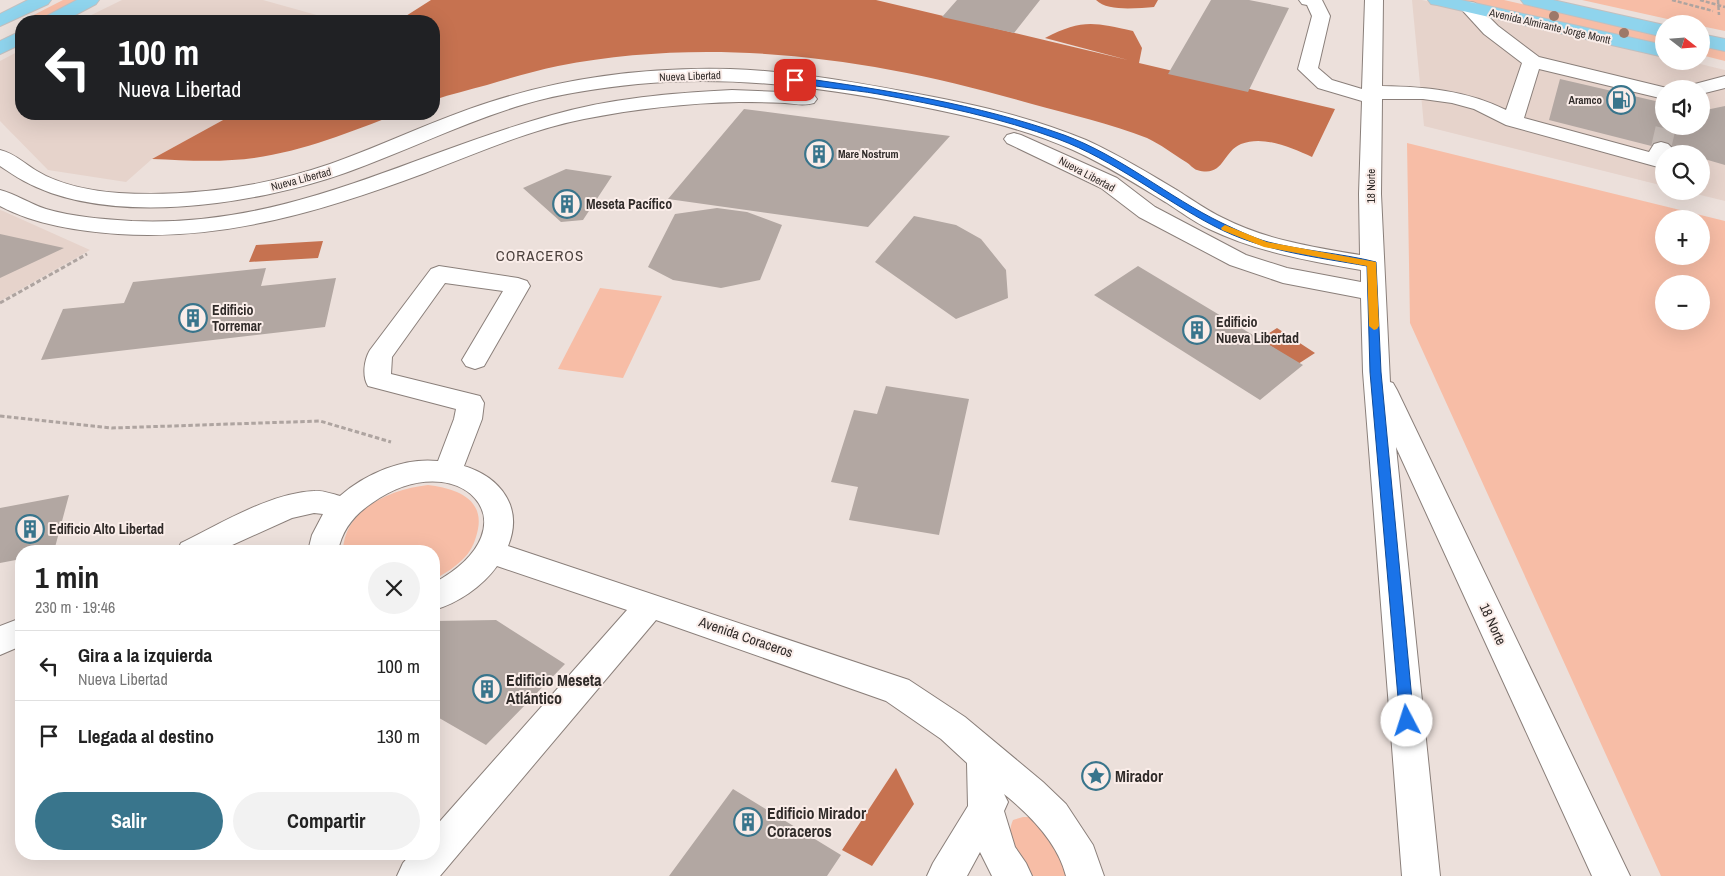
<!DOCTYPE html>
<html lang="es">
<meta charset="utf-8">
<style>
body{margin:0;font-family:"Archivo Narrow",sans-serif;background:#f2f2f2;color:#222;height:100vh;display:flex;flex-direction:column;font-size:19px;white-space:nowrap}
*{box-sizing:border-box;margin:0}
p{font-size:16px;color:#767676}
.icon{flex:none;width:28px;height:28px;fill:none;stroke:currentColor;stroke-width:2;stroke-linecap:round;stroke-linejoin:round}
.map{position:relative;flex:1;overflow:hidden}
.panel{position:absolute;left:15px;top:545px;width:425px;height:315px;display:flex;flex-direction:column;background:#fff;border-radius:20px;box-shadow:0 5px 20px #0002}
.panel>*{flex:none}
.guide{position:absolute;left:15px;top:15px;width:425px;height:105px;border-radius:20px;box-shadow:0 5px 20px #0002;background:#202124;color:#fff;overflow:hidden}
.needle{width:32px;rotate:107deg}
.buttons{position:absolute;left:1655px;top:15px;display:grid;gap:10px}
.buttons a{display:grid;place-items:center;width:55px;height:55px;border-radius:50%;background:#fff;box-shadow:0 5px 20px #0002;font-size:25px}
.pin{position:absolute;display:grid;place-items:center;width:42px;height:42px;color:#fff;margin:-21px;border-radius:10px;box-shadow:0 2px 8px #0006}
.me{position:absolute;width:55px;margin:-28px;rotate:355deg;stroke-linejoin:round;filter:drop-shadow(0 0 4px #0008)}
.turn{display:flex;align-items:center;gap:18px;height:105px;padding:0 20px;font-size:22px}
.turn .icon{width:65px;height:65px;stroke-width:2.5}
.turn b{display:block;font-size:35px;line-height:42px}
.round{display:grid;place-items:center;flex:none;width:52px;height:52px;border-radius:26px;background:#f2f2f2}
.head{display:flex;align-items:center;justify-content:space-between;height:85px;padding:0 20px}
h1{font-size:30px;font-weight:700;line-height:38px}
.cta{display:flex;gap:10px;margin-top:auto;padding:10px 20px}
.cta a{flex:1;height:58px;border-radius:30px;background:#39758c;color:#fff;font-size:20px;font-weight:700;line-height:58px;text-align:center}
.cta a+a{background:#f2f2f2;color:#222}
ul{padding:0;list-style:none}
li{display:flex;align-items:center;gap:15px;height:70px;padding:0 20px;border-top:1px solid #e0e0e0}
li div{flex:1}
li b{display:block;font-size:19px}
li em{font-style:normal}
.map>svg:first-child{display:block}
</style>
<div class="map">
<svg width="1725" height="876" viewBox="0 0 1725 876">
<rect width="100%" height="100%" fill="#ece0db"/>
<path fill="#e6d3cb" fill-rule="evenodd" d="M122,0H263L338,21H79Z
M1412,0H1422L1664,56V61H1688L1725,70V201L1684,191H1701V154H1664V186L1424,126ZM1664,89H1701V126H1664Z
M21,50V114H234L152,159L126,182L48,170L0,121V61Z
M0,210L3,211L90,250L0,301Z"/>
<path fill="#f7bda6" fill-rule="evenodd" d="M63,0H82L41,21H22Z
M1461,0H1504L1664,36V46Z
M1582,0H1725V31L1701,26V24H1690Z
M1701,45L1725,50V61L1701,55Z
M1407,143L1725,221V876H1661L1410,323ZM1664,219H1701V256H1664ZM1664,284H1701V321H1664Z
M600,288L662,296L623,378L558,369Z
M428,485C453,488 484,497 478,529C476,539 472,550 465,557C456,567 445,573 434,580V551H343C344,508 392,489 428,485Z
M1023,817H1034L1044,823L1068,876H1027C1018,858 1004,840 1013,820Z"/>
<path fill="#c67250" d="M431,0H876L1128,60L1045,38C1081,19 1094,22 1133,31L1142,48L1139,63L1335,109L1312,157C1292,148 1264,135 1241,144C1222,152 1224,178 1197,170C1193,169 1190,164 1186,162C1173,154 1160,144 1147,138C1112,124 1068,114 1032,104C878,59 717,35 558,66C534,71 511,78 487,85C469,90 451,94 434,100V21H398Z
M1096,0H1158L1154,7C1138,8 1108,12 1096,0Z
M234,114H398C344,134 290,157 232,160C206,162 178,160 152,159Z
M323,241L318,258L249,262L256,245Z
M1277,328L1315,353L1298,364L1260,339Z
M896,768L914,804L872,866L842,850Z"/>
<path fill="#b2a7a2" d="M957,0H1040L1014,33L942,17Z
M1211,0H1249L1289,8L1248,92L1168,74Z
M1560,79L1664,103V126H1701V111L1725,106V165L1701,158V154H1683L1549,120Z
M744,109L950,136L868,227L668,199Z
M566,169L612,176L583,220L561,222L523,188Z
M717,208L747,212L782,225L760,280L721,288L673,280L648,267L675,214Z
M914,216L956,225L981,239L1006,270L1008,298L956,319L875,262Z
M0,234L64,248L0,278Z
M1138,266L1303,365L1260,400L1094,295Z
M266,268L261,286L336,278L325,327L41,360L63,309L124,303L133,282Z
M886,386L969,399L939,535L849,520L858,487L831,482L854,410L877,414Z
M69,495L54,551H21V559L0,563V508Z
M496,620L565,664L486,745L434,715V621Z
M733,789L841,855L827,876H669Z"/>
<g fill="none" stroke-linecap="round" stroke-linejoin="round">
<path stroke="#c6bcb7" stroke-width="20" stroke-dasharray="20 10" stroke-linecap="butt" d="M1661,148L1666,126"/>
<defs>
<path id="minor" d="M1299,0H1322L1330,16L1318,68L1332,80L1362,89L1365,0H1383L1382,86C1426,87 1466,90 1506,110L1522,63L1484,34L1463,11L1460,7L1463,3L1469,2L1475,3L1498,26L1539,57L1671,89H1664V99L1539,69L1524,118L1649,152L1654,144L1661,142L1668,144L1672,148L1670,154H1664V166L1658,167L1506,125L1474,109L1452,103L1423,99H1382L1381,194L1390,382L1393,383L1397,390L1630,876H1592L1396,447L1440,876H1402L1363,372L1361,298L1283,283L1230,265L1139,217L1101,188L1007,143L1004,139L1007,135L1014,133L1021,135L1117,178L1155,207L1246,255L1287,268L1361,282V270C1309,261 1257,252 1209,229C1194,222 1181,212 1167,203C1136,184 1106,165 1073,150C1021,127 964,115 908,104C819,87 729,75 638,84C600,88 562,93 525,104C464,122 406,151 345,173C257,204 110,228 24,181C16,177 8,171 0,166V150C14,153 25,164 37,171C60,185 92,191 119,193C190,197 263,187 330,164C384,145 436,119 490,102C567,77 650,67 730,69C790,71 849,81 907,92C968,103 1029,116 1086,140C1119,155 1150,174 1180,192C1194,201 1208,211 1223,218C1266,240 1313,247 1360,255L1359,194L1362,101L1318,88L1298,69L1312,16L1307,5L1302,4Z
M1725,76V88L1701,94V89H1688L1691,85Z
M732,90L807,93L814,95L817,99L814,103C804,106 795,104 785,103C770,102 754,102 739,102C687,103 634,109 584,119C529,130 477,153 425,173C326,210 225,241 118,234C78,231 36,225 0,206V190C16,194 30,204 46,209C73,217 103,219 132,221C288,228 408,155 552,115C611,98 672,93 732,90Z
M439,266L518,278L527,281L530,286L484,366L475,369L466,366L462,360L503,291L445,283L392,357L391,374L480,396L484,403L482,419L464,466C500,477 524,507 508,546L909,680L965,717L1043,782L1066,804L1093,845L1104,876H1066C1058,843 1030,815 1004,794L1008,802L1004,811L1015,847L1026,863L1032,876H992L980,852L967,876H927L933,863L968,806L967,763L941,739L886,701L656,620L440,876H397L403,863L411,854H434V828L627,610L497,566C482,587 458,603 434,610V583C540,525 458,442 372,503C354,515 342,530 338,551H308L312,535L323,514L314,513L292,518L219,551H177L181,543C220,524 270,493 314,491C322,490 332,494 340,496C365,474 404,457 438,461L454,419L456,409L368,386C362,376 364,360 370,350L431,269Z
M21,618V646L0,655V626Z"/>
<path id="major" d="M28,0H51L48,4L0,26V14Z
M77,0H99L96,4L64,21H42L45,17Z
M1428,0H1461L1664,45V57L1437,5L1431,4Z
M1521,0H1553L1664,25V37L1524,4Z
M21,31V44L0,54V41Z
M1701,34L1725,39V51L1701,46Z"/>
</defs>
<use href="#minor" stroke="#8a7f7a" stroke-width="2"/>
<use href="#major" stroke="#c1bfbf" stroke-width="2"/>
<path stroke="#aea4a0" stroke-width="2.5" stroke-dasharray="4 2" stroke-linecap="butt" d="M1672,0L1713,11
M1700,0L1725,7
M1718,0L1719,15"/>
<path stroke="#aea4a0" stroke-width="3" stroke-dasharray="4.5 2.5" stroke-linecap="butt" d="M0,303L87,254
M0,416L112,428L320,421L391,442"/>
<use href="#minor" fill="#fff" fill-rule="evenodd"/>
<use href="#major" fill="#8fd4ed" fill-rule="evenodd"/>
</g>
<g fill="#9d7969">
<circle cx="1554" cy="16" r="5"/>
<circle cx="1624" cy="33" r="5"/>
</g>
<path fill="#1a73e8" stroke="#114b97" d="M795,77C886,90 977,104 1064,135C1121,156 1168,197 1222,223C1237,230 1253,238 1268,242C1303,251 1340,253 1376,262L1381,372L1414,721L1412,725L1407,727L1402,725L1400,721L1370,372L1367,266C1316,257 1261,251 1214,226C1162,199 1114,160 1058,139C1001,118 939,105 878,94C850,89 820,88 792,82L791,80Z"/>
<path fill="#f59e0b" d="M1225,225L1267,242L1376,262L1379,326L1377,329L1374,330L1369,326L1367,266L1264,247L1222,230L1221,228Z"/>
<defs>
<symbol id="fuel-ring" viewBox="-11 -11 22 22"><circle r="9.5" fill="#faede9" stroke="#39758c" stroke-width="1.5"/><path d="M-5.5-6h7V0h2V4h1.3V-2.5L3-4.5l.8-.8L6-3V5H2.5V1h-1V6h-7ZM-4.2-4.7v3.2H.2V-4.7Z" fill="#39758c"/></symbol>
<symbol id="building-ring" viewBox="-11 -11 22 22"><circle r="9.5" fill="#faede9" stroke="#39758c" stroke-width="1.5"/><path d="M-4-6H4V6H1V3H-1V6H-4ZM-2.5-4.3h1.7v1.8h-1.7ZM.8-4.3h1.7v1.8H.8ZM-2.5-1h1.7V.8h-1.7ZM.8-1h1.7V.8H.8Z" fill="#39758c"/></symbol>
<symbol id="sight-ring" viewBox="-11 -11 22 22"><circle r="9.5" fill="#faede9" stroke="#39758c" stroke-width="1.5"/><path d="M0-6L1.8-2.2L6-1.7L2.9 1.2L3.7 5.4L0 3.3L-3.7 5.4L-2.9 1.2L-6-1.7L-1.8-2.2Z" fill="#39758c"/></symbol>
</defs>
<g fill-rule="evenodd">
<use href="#fuel-ring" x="1605" y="84" width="32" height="32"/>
<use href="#building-ring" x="803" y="138" width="32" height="32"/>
<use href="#building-ring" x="551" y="188" width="32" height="32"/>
<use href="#building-ring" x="177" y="302" width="32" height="32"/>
<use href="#building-ring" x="1181" y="314" width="32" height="32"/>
<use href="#building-ring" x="14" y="513" width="32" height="32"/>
<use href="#building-ring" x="471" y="673" width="32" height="32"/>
<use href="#sight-ring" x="1080" y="760" width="32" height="32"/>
<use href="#building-ring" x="732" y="806" width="32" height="32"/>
</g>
<g text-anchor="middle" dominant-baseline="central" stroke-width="4" stroke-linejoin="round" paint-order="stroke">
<g font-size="11" fill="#302b29" stroke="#faede9">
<text transform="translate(1550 26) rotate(13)">Avenida Almirante Jorge Montt</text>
<text transform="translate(690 76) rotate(-2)">Nueva Libertad</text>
<text transform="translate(1087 174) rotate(28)">Nueva Libertad</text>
<text transform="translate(301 179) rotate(-15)">Nueva Libertad</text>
<text transform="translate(1371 186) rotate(-90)">18 Norte</text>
</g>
<g font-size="11" font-weight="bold" fill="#302b29" stroke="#faede9" text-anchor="end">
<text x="1602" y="100">Aramco</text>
<text x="838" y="154" text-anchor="start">Mare Nostrum</text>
</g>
<g font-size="14" font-weight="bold" fill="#302b29" stroke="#faede9" text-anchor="start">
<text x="586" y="204">Meseta Pacífico</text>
<text x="212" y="310">Edificio<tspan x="212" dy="16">Torremar</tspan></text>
<text x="1216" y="322">Edificio<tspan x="1216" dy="16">Nueva Libertad</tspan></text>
<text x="49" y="529">Edificio Alto Libertad</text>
</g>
<g font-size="14" fill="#302b29" stroke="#faede9">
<text transform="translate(1493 624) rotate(65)">18 Norte</text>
<text transform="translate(746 637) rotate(19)">Avenida Coraceros</text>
</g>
<g font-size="15" letter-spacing="1" fill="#4c423e" stroke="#faede9">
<text x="540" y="255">CORACEROS</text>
</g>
<g font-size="16" font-weight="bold" fill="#302b29" stroke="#faede9" text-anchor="start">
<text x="506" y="680">Edificio Meseta<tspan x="506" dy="18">Atlántico</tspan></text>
<text x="1115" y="776">Mirador</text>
<text x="767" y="813">Edificio Mirador<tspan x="767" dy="18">Coraceros</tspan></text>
</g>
</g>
</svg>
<div class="buttons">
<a><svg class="needle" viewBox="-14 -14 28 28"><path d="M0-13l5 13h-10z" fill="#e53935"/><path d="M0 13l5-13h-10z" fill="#767676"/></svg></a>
<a><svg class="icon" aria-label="sound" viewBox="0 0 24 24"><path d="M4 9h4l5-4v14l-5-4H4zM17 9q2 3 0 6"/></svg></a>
<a><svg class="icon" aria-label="search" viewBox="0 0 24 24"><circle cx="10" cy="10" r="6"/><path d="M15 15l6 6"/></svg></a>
<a>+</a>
<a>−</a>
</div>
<div class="pin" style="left:795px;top:80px;background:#d93025"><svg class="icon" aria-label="arrive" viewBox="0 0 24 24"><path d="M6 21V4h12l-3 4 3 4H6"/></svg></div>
<svg class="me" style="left:1407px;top:721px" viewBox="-20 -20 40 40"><circle r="19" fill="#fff"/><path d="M0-13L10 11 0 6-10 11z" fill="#1a73e8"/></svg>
<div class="guide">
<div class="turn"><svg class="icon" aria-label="left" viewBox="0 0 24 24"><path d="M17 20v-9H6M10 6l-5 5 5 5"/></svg><div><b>100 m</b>Nueva Libertad</div></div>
</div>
<section class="panel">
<div class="head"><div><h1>1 min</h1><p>230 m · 19:46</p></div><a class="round"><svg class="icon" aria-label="close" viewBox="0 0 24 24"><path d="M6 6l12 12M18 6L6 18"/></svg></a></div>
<ul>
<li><svg class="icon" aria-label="left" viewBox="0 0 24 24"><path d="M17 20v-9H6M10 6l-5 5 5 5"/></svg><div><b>Gira a la izquierda</b><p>Nueva Libertad</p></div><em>100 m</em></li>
<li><svg class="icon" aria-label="arrive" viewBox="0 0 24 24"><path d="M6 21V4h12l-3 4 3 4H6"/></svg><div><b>Llegada al destino</b></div><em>130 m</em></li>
</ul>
<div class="cta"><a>Salir</a><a>Compartir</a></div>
</section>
</div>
